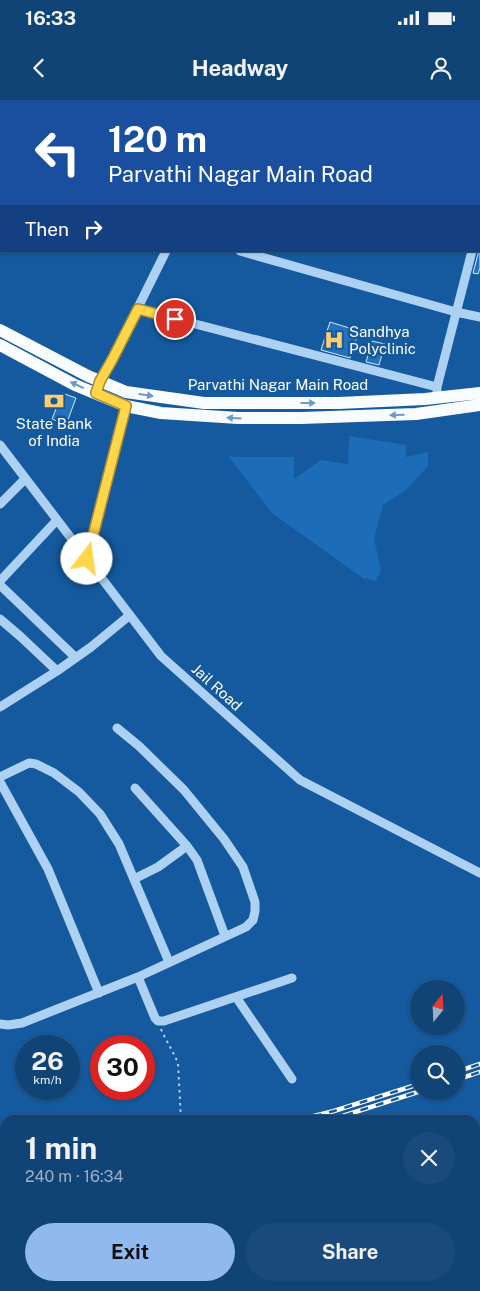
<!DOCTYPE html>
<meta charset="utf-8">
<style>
body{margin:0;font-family:"Public Sans",sans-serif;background:#194a7b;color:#f1f3f6;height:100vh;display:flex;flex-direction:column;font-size:19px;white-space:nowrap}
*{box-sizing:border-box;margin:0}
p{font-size:16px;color:#9cb0c5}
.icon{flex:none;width:28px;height:28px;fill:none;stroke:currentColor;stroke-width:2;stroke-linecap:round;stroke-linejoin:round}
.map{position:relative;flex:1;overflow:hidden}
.drawer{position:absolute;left:0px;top:1015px;width:480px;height:176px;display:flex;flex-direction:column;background:#104376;border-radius:15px 15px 0 0;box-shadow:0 1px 4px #0004,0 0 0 1px #305c88}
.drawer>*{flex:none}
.guide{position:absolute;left:0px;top:0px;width:480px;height:152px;box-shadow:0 1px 4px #0004,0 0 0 1px #305c88;background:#1a4fa0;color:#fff;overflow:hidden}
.needle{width:32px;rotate:18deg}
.buttons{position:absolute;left:410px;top:880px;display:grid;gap:10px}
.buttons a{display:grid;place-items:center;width:55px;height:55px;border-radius:50%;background:#104376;box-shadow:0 1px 4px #0004,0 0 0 1px #305c88;font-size:25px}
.speed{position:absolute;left:15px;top:935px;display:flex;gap:10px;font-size:25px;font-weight:700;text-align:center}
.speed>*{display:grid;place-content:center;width:65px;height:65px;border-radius:50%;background:#104376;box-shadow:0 1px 4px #0004,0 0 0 1px #305c88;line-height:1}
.speed small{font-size:12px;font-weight:400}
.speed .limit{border:8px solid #d22;background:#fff;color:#111}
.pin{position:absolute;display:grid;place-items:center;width:42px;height:42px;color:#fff;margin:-21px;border:2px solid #fff;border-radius:50%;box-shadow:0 1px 5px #0007}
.me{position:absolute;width:55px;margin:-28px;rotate:15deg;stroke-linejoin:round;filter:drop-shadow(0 0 4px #0008)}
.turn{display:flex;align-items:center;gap:18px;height:105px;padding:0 25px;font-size:22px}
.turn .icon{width:65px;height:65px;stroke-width:2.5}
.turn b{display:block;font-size:35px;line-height:42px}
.then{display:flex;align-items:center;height:48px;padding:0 25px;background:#0003;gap:10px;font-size:19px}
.round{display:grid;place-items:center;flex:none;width:52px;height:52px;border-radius:26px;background:#194a7b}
.head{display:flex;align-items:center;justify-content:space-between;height:85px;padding:0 25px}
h1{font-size:30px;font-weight:700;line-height:38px}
.cta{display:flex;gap:10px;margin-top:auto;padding:10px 25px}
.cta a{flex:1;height:58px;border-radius:30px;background:#90b9f0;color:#111;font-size:20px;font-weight:700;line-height:58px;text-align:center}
.cta a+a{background:#194a7b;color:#f1f3f6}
.status{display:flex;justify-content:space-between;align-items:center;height:35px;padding:0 25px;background:#104376;direction:ltr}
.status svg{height:14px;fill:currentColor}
header{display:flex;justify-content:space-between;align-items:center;height:65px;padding:0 25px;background:#104376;font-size:22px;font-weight:700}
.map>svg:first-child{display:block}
</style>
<div class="status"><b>16:33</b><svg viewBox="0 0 49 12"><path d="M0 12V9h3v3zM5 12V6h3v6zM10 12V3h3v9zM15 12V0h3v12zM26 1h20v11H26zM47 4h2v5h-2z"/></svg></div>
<header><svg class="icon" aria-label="back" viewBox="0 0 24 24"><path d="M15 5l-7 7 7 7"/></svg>Headway<svg class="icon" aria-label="person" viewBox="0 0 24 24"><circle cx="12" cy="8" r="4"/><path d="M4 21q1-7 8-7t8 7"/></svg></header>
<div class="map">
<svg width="480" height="1191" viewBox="0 0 480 1191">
<rect width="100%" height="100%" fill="#15599e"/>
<path fill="#1d6cb8" d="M349,336L406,345V357L428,352V366L406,390L383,405L374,439L381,470L376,481L363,478L272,413L228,356L234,357H294V379L321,360L348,364Z
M131,1186H452L450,1191H130Z"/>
<path fill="#0d437b" stroke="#9fccf6" d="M147,1186H395L394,1191H147Z"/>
<path fill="#2471bc" stroke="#d5e9fd" d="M479,150L480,151V168L478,174L473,173Z
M330,222L359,231L350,258L321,250Z
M372,241L385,244L379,265L366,262Z
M62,293L76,298L66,325L52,319Z"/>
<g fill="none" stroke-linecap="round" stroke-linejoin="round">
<path stroke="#add1f3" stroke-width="2" stroke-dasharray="2.5 4" stroke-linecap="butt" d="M161,929C166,941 173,951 178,963L181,1020"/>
<path stroke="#add1f3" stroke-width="9" d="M395,0L399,1
M235,1L236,0
M479,24L480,25
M479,127L480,123
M240,151L456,212L480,217
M138,209L437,287
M99,286L166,151
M437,291V287L472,151
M0,345L161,556L300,680L480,773
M0,404L25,379
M87,459L126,306
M0,481L57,420
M0,485L76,558
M0,519L21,537L57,571L91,547L130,515
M0,607L57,571
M0,677L29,663L36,664L54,673L79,692L100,714L119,744L169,862
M0,682L48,769L99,893
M135,688L187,746L197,760L225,836
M134,779L158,767L187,746
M138,877L155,918L158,921H164L292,878
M236,897L292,979
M0,924L8,925L22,923L138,877L246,827L253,820L255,811V802L243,767L224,739L184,690L139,646L117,628
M475,1132L480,1134
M0,1166L5,1167
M45,1186L47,1191"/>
<path stroke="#f9fcff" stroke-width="12" d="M0,230L88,276L126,292L204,303H339L425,299L480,293
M0,245L75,285L126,306L161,313L238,318H301L416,314L480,305"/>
<defs>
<path id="rail" d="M456,972L480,964
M456,980L480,972
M298,1020L334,1011L419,984
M330,1020L421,991
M0,1109L5,1107"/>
</defs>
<use href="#rail" stroke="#fff" stroke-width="4.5"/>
<use href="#rail" stroke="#15599e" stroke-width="2.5" stroke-dasharray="8" stroke-linecap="butt"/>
</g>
<defs><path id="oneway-solid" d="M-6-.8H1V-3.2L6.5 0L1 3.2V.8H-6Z" transform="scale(1.25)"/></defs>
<g fill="#709ac5">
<use href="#oneway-solid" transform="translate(77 285) rotate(-155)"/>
<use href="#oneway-solid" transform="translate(146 295) rotate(8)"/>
<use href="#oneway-solid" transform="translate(308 303)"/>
<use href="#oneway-solid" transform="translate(397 315) rotate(178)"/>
<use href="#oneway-solid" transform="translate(234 318) rotate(-177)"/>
</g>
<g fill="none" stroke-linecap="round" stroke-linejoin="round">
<defs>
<path id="route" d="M87,459L126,306L96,293L100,281L112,260L138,209L175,219"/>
</defs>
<use href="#route" stroke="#a68a30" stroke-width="12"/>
<use href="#route" stroke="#ffd54a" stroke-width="9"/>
</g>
<defs>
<symbol id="hospital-bare" viewBox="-9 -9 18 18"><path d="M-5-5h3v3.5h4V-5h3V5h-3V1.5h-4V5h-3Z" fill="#ffcd6f" stroke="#15599e" stroke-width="2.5" paint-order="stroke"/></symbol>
<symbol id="bank-bare" viewBox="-9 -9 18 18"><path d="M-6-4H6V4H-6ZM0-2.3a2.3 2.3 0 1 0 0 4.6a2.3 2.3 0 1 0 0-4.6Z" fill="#ffcd6f" stroke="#15599e" stroke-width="2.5" paint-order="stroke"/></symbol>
</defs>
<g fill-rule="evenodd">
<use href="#hospital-bare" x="320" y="226" width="28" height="28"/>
<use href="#bank-bare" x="40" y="287" width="28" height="28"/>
</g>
<g text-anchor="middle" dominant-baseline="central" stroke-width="5" stroke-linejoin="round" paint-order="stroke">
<g font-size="15" fill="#fff" stroke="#15599e" text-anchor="start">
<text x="349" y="231">Sandhya<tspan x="349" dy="17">Polyclinic</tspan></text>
<text x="54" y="323" text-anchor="middle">State Bank<tspan x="54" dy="17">of India</tspan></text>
</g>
<g font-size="15" fill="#fff" stroke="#15599e">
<text x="278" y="284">Parvathi Nagar Main Road</text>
<text transform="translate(217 587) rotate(42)">Jail Road</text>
</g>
</g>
</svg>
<div class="buttons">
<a><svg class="needle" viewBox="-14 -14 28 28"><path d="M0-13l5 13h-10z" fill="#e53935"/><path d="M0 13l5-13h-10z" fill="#9cb0c5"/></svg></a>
<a><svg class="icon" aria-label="search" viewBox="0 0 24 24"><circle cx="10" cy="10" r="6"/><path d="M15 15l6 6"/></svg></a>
</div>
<div class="speed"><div>26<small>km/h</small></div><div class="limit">30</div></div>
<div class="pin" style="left:175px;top:219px;background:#d93025"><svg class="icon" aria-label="arrive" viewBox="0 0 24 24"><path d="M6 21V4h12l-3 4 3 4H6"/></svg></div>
<svg class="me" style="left:87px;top:459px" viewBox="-20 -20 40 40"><circle r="19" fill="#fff"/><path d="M0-13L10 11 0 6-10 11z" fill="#ffd54a"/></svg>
<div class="guide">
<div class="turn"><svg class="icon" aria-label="left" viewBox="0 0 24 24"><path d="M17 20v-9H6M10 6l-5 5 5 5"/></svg><div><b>120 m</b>Parvathi Nagar Main Road</div></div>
<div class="then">Then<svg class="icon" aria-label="right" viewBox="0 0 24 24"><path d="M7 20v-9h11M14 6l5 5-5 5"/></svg></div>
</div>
<section class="drawer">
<div class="head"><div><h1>1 min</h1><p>240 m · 16:34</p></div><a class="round"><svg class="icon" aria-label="close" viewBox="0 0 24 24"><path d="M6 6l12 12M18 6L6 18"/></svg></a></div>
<div class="cta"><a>Exit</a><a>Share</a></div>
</section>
</div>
